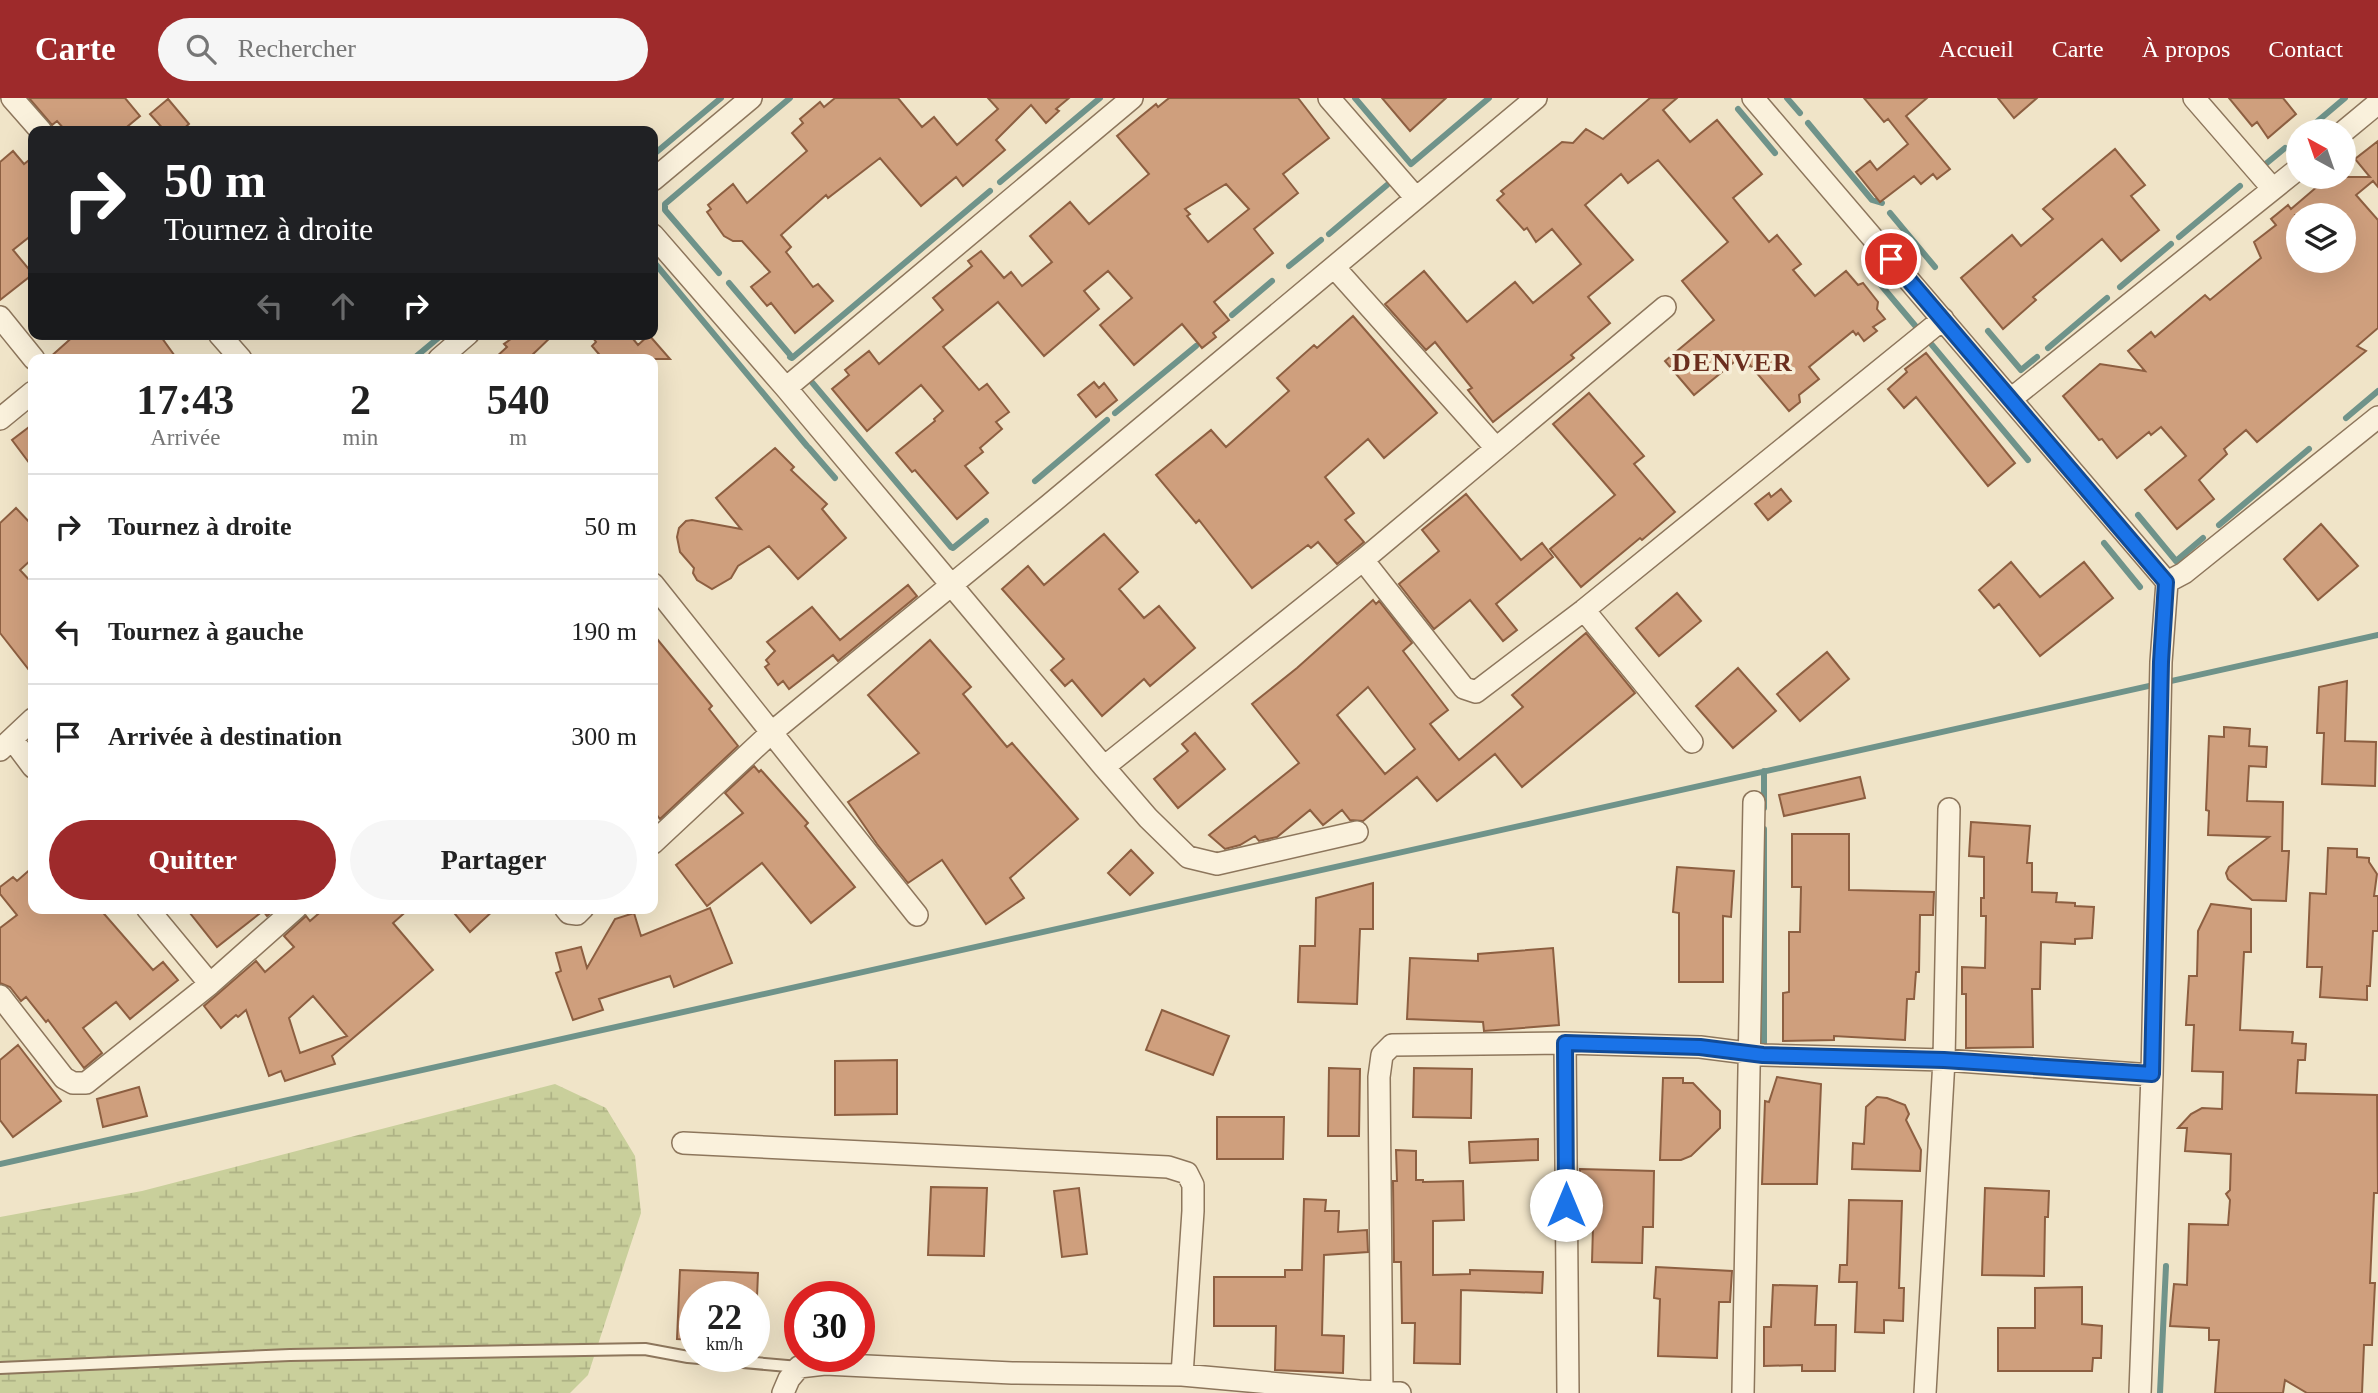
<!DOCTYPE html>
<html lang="fr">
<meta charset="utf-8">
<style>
body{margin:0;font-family:"Times New Roman",serif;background:#f6f6f6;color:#222;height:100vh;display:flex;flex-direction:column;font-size:26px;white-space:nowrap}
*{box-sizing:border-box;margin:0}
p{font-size:23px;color:#767676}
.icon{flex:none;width:38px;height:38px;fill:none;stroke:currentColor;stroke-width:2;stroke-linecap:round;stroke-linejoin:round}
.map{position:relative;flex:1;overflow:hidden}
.drawer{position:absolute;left:28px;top:256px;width:630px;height:560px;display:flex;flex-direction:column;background:#fff;border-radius:14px;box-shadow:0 7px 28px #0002}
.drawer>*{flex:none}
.banner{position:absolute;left:28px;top:28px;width:630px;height:214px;border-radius:14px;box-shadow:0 7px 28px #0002;background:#202124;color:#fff;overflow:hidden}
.needle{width:46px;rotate:320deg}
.fabs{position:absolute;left:2286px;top:21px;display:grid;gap:14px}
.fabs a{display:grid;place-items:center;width:70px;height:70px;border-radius:50%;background:#fff;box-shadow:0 7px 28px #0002;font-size:35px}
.speed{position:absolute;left:679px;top:1183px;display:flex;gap:14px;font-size:35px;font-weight:700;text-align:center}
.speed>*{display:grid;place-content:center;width:91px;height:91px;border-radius:50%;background:#fff;box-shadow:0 7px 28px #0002;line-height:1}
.speed small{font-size:18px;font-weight:400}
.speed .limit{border:10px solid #d22;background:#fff;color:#111}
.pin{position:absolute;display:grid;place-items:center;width:60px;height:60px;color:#fff;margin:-30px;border:4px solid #fff;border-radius:50%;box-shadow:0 2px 7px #0007}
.me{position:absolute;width:77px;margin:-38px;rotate:0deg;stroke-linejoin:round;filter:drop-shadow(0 0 5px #0008)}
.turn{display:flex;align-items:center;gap:24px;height:147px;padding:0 21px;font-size:32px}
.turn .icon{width:91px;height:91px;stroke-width:2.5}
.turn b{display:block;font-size:49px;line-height:60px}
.lanes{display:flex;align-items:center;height:66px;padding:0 21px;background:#0003;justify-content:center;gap:35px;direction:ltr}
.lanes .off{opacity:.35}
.eta{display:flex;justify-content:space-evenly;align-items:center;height:119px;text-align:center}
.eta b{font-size:42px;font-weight:700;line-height:49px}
.action{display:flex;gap:14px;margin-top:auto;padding:14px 21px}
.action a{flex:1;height:80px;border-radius:42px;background:#9e2a2b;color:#fff;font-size:28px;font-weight:700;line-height:80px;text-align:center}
.action a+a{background:#f6f6f6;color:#222}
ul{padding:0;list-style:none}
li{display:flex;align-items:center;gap:21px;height:105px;padding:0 21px;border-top:2px solid #e0e0e0}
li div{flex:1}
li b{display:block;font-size:26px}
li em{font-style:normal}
header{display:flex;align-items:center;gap:42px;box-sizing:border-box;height:98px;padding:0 35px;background:#9e2a2b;color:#fff}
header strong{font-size:33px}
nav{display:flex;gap:38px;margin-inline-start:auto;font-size:24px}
.search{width:490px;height:63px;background:#f6f6f6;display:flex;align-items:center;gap:18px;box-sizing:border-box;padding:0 24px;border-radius:38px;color:#767676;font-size:26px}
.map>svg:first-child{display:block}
</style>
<header>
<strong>Carte</strong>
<div class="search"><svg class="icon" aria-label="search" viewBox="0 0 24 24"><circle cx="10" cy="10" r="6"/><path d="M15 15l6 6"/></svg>Rechercher</div>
<nav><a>Accueil</a><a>Carte</a><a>À propos</a><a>Contact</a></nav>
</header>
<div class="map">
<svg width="2378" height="1295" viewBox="0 0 2378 1295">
<defs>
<pattern id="wetland-marsh" width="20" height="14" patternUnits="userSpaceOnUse" patternTransform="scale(1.75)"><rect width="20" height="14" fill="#c9cf9b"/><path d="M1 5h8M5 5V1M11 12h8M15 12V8" fill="none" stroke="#aeb285"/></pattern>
</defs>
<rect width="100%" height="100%" fill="#f0e4c8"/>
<path fill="url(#wetland-marsh)" d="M555,986L606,1010L635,1058L641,1115L588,1277L570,1295H0V1119L142,1093Z"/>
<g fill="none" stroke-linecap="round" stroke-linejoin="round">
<path stroke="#6f938a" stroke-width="6" d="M1355,0L1411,66L1489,0
M1787,0L1800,15
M1738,11L1775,55
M1808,25L1872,102L1882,105
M2306,33L2345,0
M2293,44L2298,40
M653,57L721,0
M2260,67L2262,69L2285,50
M1000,84L1100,0
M1890,115L1935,169
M1329,136L1387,87
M2179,139L2240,88
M653,163L807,348
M1289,168L1321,142
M719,175L665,112V106L790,0
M1875,180L1918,231
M729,185L791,258
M2120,189L2171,146
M1232,217L1272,183
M1988,233L2021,272L2037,259
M1932,247L2028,362
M2048,250L2107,200
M790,259L792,260L990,93
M413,261L443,236
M810,282L951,449L953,450L986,423
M1115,315L1196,248
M2346,320L2378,293
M809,350L835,380
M1035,383L1107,322
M2138,417L2176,463L2203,440
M2219,427L2309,351
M2104,445L2140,489
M1764,673V710
M1764,731V955
M0,1066L2378,537
M2160,1295L2166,1168"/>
</g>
<path fill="#cf9f7d" stroke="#8d5f41" stroke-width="2" fill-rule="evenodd" d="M29,0H125L140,18L122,33H66L57,23L52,27Z
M835,0H898L922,29L934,19L957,47L998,11L988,0H1069L1056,11L1059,13L1046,25L1031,7L996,42L1005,52L963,88L956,79L921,108L880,60L828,100L826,97L781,137L791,149L786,154L813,189L818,186L833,203L795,235L771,205L767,208L751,189L770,174L742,143H733L724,138L707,114L711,111L708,107L733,86L747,105L807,53L792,35L803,25L800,21L820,4L824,9Z
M1169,0H1298L1329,40L1283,76L1298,95L1254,131L1273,155L1214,204L1229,222L1213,235L1216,239L1202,250L1182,226L1134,267L1100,227L1132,200L1108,173L1084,193L1099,211L1044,258L998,204L943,249L979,292L987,286L1009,314L996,324L1002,331L980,350L983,354L965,368L988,395L957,421L915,372L912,374L896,355L935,323L934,321L943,313L921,287L867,333L832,291L849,277L845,272L869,253L879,266L943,212L933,200L972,168L968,163L981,153L1004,180L1011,174L1022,188L1052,164L1030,138L1070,104L1089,126L1149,76L1117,38L1156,6L1158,9ZM1226,86L1249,111L1208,144L1187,118L1190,116L1185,111Z
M1382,0H1446L1410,33Z
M1650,0H1677L1663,12L1690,44L1717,22L1762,76L1733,100L1769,144L1777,137L1801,166L1793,172L1815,198L1846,173L1858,187L1863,185L1878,204L1877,211L1885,221L1873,229L1877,233L1864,243L1858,235L1856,237L1853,233L1809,269L1819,281L1799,297L1800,304L1789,313L1750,267L1747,270L1739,260L1694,297L1665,263L1714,222L1682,183L1728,144L1658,62L1628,85L1621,76L1585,107L1633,162L1588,199L1610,225L1571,257L1574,260L1493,324L1468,292L1472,290L1435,244L1426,252L1385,206L1424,173L1467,224L1515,184L1533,205L1581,166L1552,131L1536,144L1527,130L1524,132L1497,102L1504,96L1501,93L1562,44L1573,45L1586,31L1603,41Z
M1864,0H1927L1906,18L1950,71L1937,81L1933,76L1921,86L1914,78L1880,104L1856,74L1870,63L1877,72L1908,46L1888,21L1884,24Z
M1998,0H2037L2014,20Z
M2229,0H2283L2296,16L2268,40L2257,24L2252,28Z
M168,1L189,26L181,33H165L150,16Z
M2378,43V89L2373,83L2356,97L2378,122V230L2357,248L2366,253L2257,344L2246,332L2224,351L2227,356L2199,382L2214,401L2177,431L2145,392L2186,358L2161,329L2151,337L2149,334L2117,360L2102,341L2099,342L2063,298L2100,266L2145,273L2128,253L2151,234L2155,239L2205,197L2210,202L2261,160L2254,144L2276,127L2271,121L2288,107L2291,111L2326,81L2331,86L2339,79H2370L2355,61ZM2296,117H2343V163H2298V119Z
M2115,51L2145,87L2131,98L2159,132L2121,163L2102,141L2033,199L2036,202L2003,231L1961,180L2012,137L2021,148L2053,121L2043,111Z
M13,53L24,66L33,59V136L13,152L33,176L0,202V64Z
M1353,218L1437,315L1384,360L1368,341L1325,379L1354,415L1345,422L1364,444L1337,466L1318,444L1311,450L1308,447L1252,490L1199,422L1196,425L1156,377L1211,332L1226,349L1289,293L1277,280L1314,247L1317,250Z
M76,236H159L177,261H48Z
M518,236H554L528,261H494L507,249L504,246Z
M590,236H629L638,247L649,237L670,261H603L592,248L596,244Z
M1926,255L2015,365L1988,388L1916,299L1904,310L1888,291L1907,274L1905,271Z
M1094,284L1099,290L1104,285L1117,302L1096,319L1078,297Z
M1589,295L1644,358L1634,366L1675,414L1642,442L1640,440L1581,489L1550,451L1615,397L1553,326Z
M33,326V370L12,342Z
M775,350L794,369L791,372L827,406L822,411L846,440L798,481L769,448L738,468L731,480L712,491L697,482L693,475L694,470L680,454L677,439L679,430L686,423L692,422L741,431L716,400Z
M1781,391L1791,403L1768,422L1755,406L1769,395L1771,399Z
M1466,396L1521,462L1542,445L1553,459L1496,506L1517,532L1503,543L1470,502L1434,531L1399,486L1439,453L1422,432Z
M16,410L33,428V460L20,472L33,486V577L0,535V425Z
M2321,426L2358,468L2318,502L2284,461Z
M1104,436L1138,474L1119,491L1144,520L1159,508L1195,550L1150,588L1144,581L1102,618L1072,582L1065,588L1051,572L1064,561L1002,491L1028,468L1044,487Z
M2011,464L2040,499L2084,464L2113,500L2040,558L1999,506L1994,510L1979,492Z
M908,487L917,498L838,563L833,557L789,591L783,583L778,587L765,569L769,566L766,562L775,553L767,544L812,509L840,542Z
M1677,495L1701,523L1659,558L1636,530Z
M1373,502L1376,506L1379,503L1412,545L1403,553L1448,612L1430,626L1459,662L1523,609L1512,597L1586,535L1635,595L1522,689L1495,656L1437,703L1417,679L1363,723L1350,722L1342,712L1323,727L1310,712L1277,739L1259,743L1255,738L1240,747L1225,751L1209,737L1299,665L1252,606L1297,570ZM1368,589L1415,651L1385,676L1337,617Z
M653,536L712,608L709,611L738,648L660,721L653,712Z
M930,542L971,589L963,596L1007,649L1012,645L1078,721L1010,780L1024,800L986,826L942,762L908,785L877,746L848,704L919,655L868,597Z
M1827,554L1849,581L1800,623L1777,596Z
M1738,570L1776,613L1733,650L1696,608Z
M2347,583L2345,643L2376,644L2375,688L2322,686L2324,635H2317L2319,589Z
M2224,629L2250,631L2249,648L2267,649L2266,669L2249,668L2247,703L2283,704L2282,753H2289L2286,803L2252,802L2228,781L2226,775L2229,769L2269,739L2208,737L2209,713L2206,712L2209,638L2224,639Z
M1195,635L1225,671L1178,710L1154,681L1188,653L1182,646Z
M754,668L759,674L761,672L808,725L805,728L855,789L811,825L762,765L707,808L676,767L743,715L725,695Z
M1860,679L1865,700L1784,718L1779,697Z
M1971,724L2030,728L2027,765H2032V794L2057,795L2056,804L2075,805V808L2094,809L2092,840L2075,841V846L2041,844L2040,891H2032L2033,949L1966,950V896H1962V869L1985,870L1986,818H1981V800H1984V759L1969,758Z
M1792,736H1849V792L1934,794L1933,817H1920L1919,874H1916L1914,901H1907L1905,942L1834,938V942L1783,943V895L1789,894V834H1800L1801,789H1792Z
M2328,750L2357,751V759L2369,760V764L2377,776L2374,798H2378V833H2373L2370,888H2367V902L2320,899L2322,869H2307L2310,795L2326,796Z
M1131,752L1153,775L1130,797L1108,775Z
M33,769V810H99L153,872L163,864L178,882L130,921L116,904L83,930L102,955L84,970L48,922L46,924L26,899L21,903L10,889L0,885V830L17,817L0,796V789L13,779L17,783Z
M1677,769L1734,773L1731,819L1723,818V884H1679V815L1673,814Z
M1373,785V831H1360L1357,906L1298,904L1300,848H1315L1316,800Z
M2211,806L2251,811V854H2244L2240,932L2293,934L2292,945L2306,946L2305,962H2298L2296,995L2377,997L2378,1095H2374L2370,1185H2375L2372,1247H2364L2362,1295H2307L2285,1282L2283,1295H2215L2219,1242H2209V1230L2170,1228L2174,1186L2187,1187L2189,1126L2228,1127L2230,1102L2226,1096L2230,1092L2231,1056L2185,1053L2187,1030H2178L2191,1016L2202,1010L2222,1011L2223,974L2192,973L2194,927H2186L2189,878H2197L2198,833Z
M186,810H276L267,818L263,813L217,849Z
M325,810H410L393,825L433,872L332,958L335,966L285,983L281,973L269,978L246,912L238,919L236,917L221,930L204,908L256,863L265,874L294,849L284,838L306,818L310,823ZM313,898L347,938L300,955L289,920Z
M450,810H496L470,834Z
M710,810L732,865L674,889L670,878L599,901L603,912L573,922L556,875L561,873L556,855L581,849L587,870L615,821L634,815L641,838Z
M1553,850L1559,927L1484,933L1483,924L1407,921L1410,860L1478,863V856Z
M1162,912L1229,938L1213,977L1146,952Z
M18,947L61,1003L13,1039L0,1022V962Z
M897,962V1016L835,1017V963Z
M1329,970L1360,971L1359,1038H1328Z
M1414,970L1472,971L1471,1020L1413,1019Z
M1777,979L1821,986L1817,1086H1762L1765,1003L1769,1004Z
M1663,980H1683V985H1693L1720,1013V1030L1691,1058L1681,1062H1660Z
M139,989L147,1018L103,1029L97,1001Z
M1877,999L1887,1000L1905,1007L1909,1016L1906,1022L1921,1052L1920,1073L1852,1071L1853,1045L1864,1046L1866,1009Z
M1217,1019H1284L1283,1061H1217Z
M1538,1041V1062L1470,1065L1469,1044Z
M1396,1052L1416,1053V1082H1423V1084L1463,1083L1464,1122L1433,1123V1177L1470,1176V1172L1543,1174L1542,1195L1461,1192L1460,1266L1414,1265L1415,1225H1402L1401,1164H1394L1393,1083H1397Z
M1580,1071L1654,1073L1653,1129H1643L1642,1165L1592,1164L1593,1129L1580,1128Z
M931,1089L987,1090L984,1158L928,1157Z
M1079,1090L1087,1156L1062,1159L1054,1093Z
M1985,1090L2049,1093L2048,1119H2045L2044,1178L1982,1177Z
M1304,1101L1326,1102L1325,1113H1339L1338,1134L1367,1132L1368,1154L1324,1157L1322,1237L1344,1238L1343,1275L1275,1272L1276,1228H1214V1179H1285V1172H1302Z
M1849,1102L1902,1103L1899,1190H1904L1903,1223L1884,1222V1235L1855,1234L1857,1184H1839L1840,1167H1847Z
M1656,1169L1732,1173L1730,1204H1719L1717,1260L1658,1258L1660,1201L1654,1200Z
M680,1172L758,1175L757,1199H695V1242L677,1241Z
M1773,1187L1817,1188L1815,1227H1836L1835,1273H1802V1267L1764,1268V1229H1771Z
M2082,1189V1226L2102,1228L2101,1260H2093L2092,1273H1998V1230H2035V1190Z"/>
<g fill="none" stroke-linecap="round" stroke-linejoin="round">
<defs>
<path id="lane" d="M0,1270L290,1257L645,1251L688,1259L799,1269"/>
<path id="street" d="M12,0L41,33
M1329,0L1416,100
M1753,0L2167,484L2161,564L2152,977L2140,1295
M2194,0L2273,91
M2343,34L2378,5
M653,82L751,0
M653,137L786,290L1104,669L1148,720L1188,759L1217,766L1357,734
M1334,169L1496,350
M0,219L34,261
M219,236L241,261
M439,261L468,236
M786,290L1132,0
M2011,301L2298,71
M0,321L33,294
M1363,462L1464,590L1476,594L1584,512L1943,221
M2167,484L2184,475L2378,319
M653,486L917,817
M1584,512L1692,644
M12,641L33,669
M0,652L33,621
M1104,669L1363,462L1665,209
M653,745L772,634L1049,407L1536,0
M147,810L210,886
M565,810L569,815L577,816L583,810
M0,898L64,980L73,985H86L210,886L296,810
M1565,945L1568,1295
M683,1045L1168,1069L1187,1075L1193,1087V1113L1182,1277
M1382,1294L1379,979L1382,957L1392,947L1565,945L1700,949L1763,957L1944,962L2152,977
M783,1295L789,1281L799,1269L825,1266L1012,1275L1182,1277L1359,1293L1400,1295
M1743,1295L1754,704
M1925,1295L1944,962L1949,711"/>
</defs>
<use href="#lane" stroke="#8d765c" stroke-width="14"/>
<use href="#street" stroke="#8d765c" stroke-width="24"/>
<use href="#lane" stroke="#faf1dc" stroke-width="10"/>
<use href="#street" stroke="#faf1dc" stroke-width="21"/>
</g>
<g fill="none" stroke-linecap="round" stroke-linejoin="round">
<defs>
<path id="route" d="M1566,1107L1565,945L1700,949L1763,957L1944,962L2152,976L2161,564L2166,484L1891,161"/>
</defs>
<use href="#route" stroke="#114b97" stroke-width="18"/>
<use href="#route" stroke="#1a73e8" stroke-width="12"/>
</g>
<g text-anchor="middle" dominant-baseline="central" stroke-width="7" stroke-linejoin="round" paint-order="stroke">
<g font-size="26" font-weight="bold" letter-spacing="2" fill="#6b2e1e" stroke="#f7eed8">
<text x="1733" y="264">DENVER</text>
</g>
</g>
</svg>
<div class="fabs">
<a><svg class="needle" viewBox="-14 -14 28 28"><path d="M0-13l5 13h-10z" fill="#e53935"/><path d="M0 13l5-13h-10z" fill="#767676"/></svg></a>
<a><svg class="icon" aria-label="layers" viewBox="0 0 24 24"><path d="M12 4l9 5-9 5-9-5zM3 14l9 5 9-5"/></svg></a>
</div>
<div class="speed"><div>22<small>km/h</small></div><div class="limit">30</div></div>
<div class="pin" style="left:1891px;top:161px;background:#d93025"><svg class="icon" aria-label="arrive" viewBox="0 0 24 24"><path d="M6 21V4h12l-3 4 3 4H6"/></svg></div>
<svg class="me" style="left:1566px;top:1107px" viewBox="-20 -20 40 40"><circle r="19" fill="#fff"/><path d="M0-13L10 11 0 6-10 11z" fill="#1a73e8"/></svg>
<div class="banner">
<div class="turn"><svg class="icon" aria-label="right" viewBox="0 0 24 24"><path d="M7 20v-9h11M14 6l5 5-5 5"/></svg><div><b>50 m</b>Tournez à droite</div></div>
<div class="lanes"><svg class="icon off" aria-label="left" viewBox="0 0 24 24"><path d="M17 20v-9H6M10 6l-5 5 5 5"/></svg><svg class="icon off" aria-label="ahead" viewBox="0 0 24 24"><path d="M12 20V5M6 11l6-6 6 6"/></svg><svg class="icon" aria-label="right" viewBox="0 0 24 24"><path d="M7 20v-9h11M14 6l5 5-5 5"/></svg></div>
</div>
<section class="drawer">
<div class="eta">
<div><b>17:43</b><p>Arrivée</p></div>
<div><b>2</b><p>min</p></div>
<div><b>540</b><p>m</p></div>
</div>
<ul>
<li><svg class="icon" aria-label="right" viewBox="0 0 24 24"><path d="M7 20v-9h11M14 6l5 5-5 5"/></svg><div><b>Tournez à droite</b></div><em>50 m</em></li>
<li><svg class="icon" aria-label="left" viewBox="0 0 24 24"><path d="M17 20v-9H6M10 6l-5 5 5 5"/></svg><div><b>Tournez à gauche</b></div><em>190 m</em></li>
<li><svg class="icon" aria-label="arrive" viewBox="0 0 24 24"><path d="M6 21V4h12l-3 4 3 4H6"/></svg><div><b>Arrivée à destination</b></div><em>300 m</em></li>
</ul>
<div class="action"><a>Quitter</a><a>Partager</a></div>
</section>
</div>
